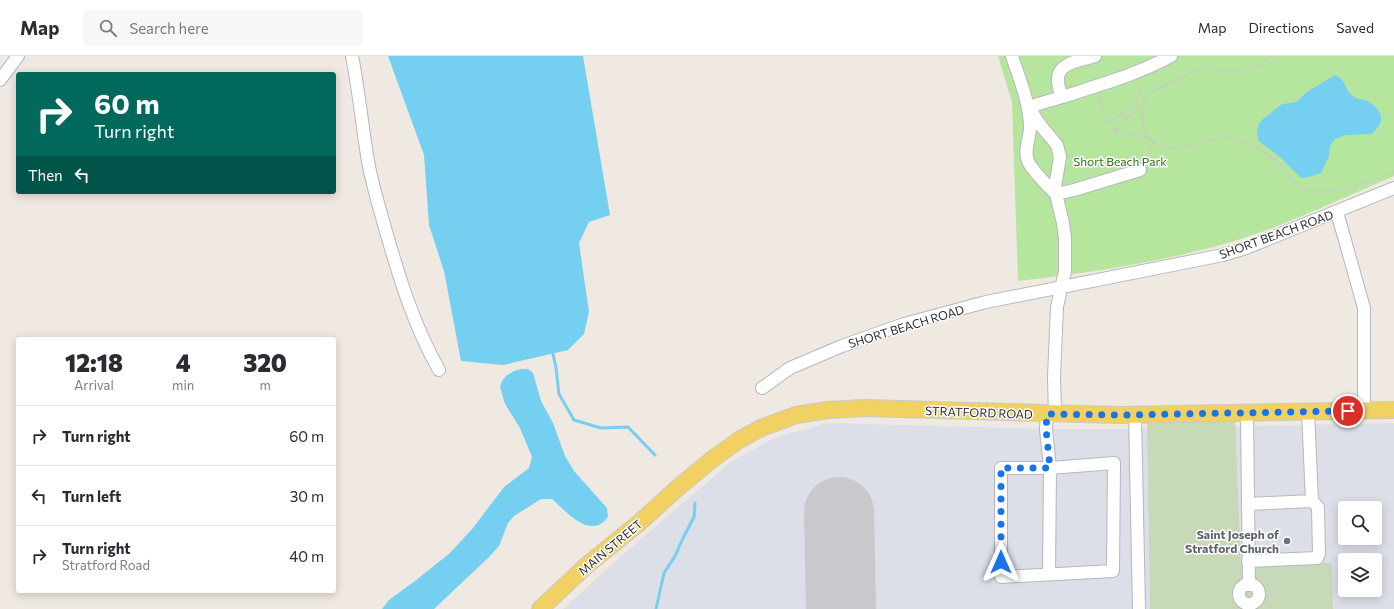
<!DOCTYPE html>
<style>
body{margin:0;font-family:Commissioner,sans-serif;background:#f7f7f7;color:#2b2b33;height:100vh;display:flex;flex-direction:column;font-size:15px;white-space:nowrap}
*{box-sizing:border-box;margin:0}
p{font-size:13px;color:#7c7c81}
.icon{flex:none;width:22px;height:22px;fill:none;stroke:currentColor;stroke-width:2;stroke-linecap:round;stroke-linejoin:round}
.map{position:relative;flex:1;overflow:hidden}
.drawer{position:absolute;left:16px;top:281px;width:320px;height:256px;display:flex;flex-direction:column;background:#fff;border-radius:4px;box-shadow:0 2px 10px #0003}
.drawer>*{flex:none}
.top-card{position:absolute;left:16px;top:16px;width:320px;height:122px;border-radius:4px;box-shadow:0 2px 10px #0003;background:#00695c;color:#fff;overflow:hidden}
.buttons{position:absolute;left:1338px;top:445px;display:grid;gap:8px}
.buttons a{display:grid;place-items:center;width:44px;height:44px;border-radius:4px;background:#fff;box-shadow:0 2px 10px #0003;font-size:20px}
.pin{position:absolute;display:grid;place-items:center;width:34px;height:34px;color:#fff;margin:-17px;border:2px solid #fff;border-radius:50%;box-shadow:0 1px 4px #0007}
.me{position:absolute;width:44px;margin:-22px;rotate:0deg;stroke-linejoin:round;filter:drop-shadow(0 0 3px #0008)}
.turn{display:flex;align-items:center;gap:14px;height:84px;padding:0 12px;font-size:18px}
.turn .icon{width:52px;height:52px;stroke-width:2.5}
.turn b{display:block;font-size:28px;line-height:34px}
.then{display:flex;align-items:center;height:38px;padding:0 12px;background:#0003;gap:8px;font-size:15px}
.eta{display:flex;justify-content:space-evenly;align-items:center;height:68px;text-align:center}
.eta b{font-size:24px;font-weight:800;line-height:28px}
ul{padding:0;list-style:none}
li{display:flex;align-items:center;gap:12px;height:60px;padding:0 12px;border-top:1px solid #e1e1e2}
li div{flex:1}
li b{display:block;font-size:15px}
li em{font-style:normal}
header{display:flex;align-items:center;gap:24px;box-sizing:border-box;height:56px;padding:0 20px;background:#fff;border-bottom:1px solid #e1e1e2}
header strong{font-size:19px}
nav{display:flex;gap:22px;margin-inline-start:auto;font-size:14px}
.search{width:280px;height:36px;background:#f7f7f7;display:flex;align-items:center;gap:10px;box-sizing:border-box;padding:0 14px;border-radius:4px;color:#7c7c81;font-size:15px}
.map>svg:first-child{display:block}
</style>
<header>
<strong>Map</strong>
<div class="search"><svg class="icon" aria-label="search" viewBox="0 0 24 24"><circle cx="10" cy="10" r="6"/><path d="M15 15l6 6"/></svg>Search here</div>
<nav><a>Map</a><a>Directions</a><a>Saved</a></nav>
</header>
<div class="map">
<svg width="1394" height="553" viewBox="0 0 1394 553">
<rect width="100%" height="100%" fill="#efe9e1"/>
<path fill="#dcdee8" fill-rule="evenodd" d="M827,367L1046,373H1126L1394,367V553H563L627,495L731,406L774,382ZM1345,452H1375V482H1345ZM1345,504H1375V534H1345Z"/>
<path fill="#b6e59e" d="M998,0H1394V120C1340,143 1287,169 1231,186C1161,206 1090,217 1018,225L1012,46Z"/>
<path fill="#c8d9b8" d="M1235,363L1241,510L1332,507L1333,553H1150L1147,365Z"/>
<path fill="#75cff0" d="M388,0H583L610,159L589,166L579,187L589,256L584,278L568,294L503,309L461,305L444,215L429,169L424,99Z
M1335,19C1347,24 1344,34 1353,40C1356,43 1361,43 1365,44C1374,48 1385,57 1380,68C1378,72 1374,75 1372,78L1346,79L1335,83L1330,90L1329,100L1321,117L1309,121L1301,122L1280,101L1260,86L1258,83L1257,74L1260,66L1263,63L1282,48L1296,46L1307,36Z
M522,313H528L533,317L541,345L553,367L565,400L574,415L607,452L608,461C590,485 566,455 552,443H541L514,460L508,467L499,490L488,502L434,553H382L389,544L415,525L450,497L473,472L504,431L529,412L532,401L520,372L505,348L500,331L502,325L506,320L514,315Z"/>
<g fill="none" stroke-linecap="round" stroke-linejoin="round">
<path stroke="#75cff0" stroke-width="3" d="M553,298L556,312L559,338L574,364L601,372L628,371L655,399
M656,553L664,517L675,500L684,480L694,461L695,447"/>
<path stroke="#c9c8cc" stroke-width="70" d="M839,456L841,553"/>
<defs>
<path id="minor" d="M352,0C359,35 362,70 368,105C372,128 379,150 385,172C399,221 414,270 439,314
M1012,0C1019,22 1029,45 1030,69C1031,81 1023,93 1028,105C1032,115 1048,130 1056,138
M1095,0C1083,4 1059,6 1058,22C1057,28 1060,35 1062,41C1099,29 1136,19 1171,0
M0,24L18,0
M1028,51L1041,70L1057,89L1060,101L1055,131L1056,138L1063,167L1065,182V215L1057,251L1054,321L1055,358
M1028,51L1062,41
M1056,138L1074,134L1140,114
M1337,156L1364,252V355
M762,332L790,312L842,290L904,268L986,246L1223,199L1246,192L1394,132
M1247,356L1249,529
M1047,358L1046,373L1050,412L1049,518
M1135,358L1139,553
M1114,407L1113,515L1001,521V412H1050Z
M1248,448L1312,445L1308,355
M1248,505L1317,502L1319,498L1318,451L1312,445
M1239 538a10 10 0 1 1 20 0a10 10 0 1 1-20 0Z"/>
<path id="major" d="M540,553L586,510L640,466L681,429L714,402L739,384L761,372L796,359L828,354L865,352L1120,359L1394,354"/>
</defs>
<use href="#minor" stroke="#b4b7c1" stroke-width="14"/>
<use href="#major" stroke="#c9c9c9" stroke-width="18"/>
<path stroke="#c9c9c9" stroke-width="2" stroke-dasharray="3 2" stroke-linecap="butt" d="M1270,0C1262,13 1235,16 1221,14C1214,14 1209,11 1202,12C1193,15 1186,20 1177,24C1165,30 1149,33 1144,48C1141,56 1142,66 1145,75C1148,82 1153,87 1159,89C1187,101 1206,77 1230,82C1245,85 1273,100 1283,111C1288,117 1292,125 1298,130C1318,146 1373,125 1394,116
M1098,40L1106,66L1124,58L1141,37L1137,26
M1114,74L1144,47
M1114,74L1143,81H1148
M1144,106L1154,86"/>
<use href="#minor" stroke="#fff" stroke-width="12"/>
<use href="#major" stroke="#f2d163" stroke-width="16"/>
</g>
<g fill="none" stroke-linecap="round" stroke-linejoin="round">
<path stroke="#1a73e8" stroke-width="7" stroke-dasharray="0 12.6" d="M1001,506V412H1050L1046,373L1047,358L1120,359L1348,355"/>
</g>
<circle fill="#6b7280" stroke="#fff" stroke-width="1.5" cx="1287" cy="485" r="4"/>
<g text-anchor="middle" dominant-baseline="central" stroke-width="3" stroke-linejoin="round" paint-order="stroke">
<g font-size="12" fill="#2c6e1b" stroke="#fff">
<text x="1120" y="105">Short Beach Park</text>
</g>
<g font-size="12" fill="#2e2e2e" stroke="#fff">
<text transform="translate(1276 178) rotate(-20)">SHORT BEACH ROAD</text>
<text transform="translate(906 270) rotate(-17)">SHORT BEACH ROAD</text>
<text transform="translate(979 356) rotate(2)">STRATFORD ROAD</text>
<text transform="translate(610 491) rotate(-40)">MAIN STREET</text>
</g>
<g font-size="12" font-weight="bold" fill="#5b616d" stroke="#fff" text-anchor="end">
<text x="1279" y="478">Saint Joseph of<tspan x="1279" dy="14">Stratford Church</tspan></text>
</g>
</g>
</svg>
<div class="buttons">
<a><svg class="icon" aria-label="search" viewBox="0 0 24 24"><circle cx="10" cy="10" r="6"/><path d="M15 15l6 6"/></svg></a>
<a><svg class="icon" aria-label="layers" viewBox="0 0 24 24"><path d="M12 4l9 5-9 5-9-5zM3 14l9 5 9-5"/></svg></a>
</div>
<div class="pin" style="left:1348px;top:355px;background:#d93025"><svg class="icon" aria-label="arrive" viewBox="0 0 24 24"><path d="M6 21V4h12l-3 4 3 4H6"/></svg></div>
<svg class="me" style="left:1001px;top:506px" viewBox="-20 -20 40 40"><path d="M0-17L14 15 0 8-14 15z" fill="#1a73e8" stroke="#fff" stroke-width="4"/></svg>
<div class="top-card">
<div class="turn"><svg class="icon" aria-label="right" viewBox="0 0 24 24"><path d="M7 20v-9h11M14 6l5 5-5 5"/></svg><div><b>60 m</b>Turn right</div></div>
<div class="then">Then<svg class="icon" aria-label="left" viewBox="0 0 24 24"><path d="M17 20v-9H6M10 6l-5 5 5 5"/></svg></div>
</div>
<section class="drawer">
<div class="eta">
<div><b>12:18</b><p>Arrival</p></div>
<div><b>4</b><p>min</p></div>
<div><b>320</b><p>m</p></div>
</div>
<ul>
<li><svg class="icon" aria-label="right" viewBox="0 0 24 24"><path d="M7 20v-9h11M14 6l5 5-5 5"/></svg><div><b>Turn right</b></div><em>60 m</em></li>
<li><svg class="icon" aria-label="left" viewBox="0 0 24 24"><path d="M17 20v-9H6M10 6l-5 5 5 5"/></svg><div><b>Turn left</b></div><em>30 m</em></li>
<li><svg class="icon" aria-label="right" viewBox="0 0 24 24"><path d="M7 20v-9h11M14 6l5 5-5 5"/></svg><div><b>Turn right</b><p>Stratford Road</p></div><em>40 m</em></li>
</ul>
</section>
</div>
